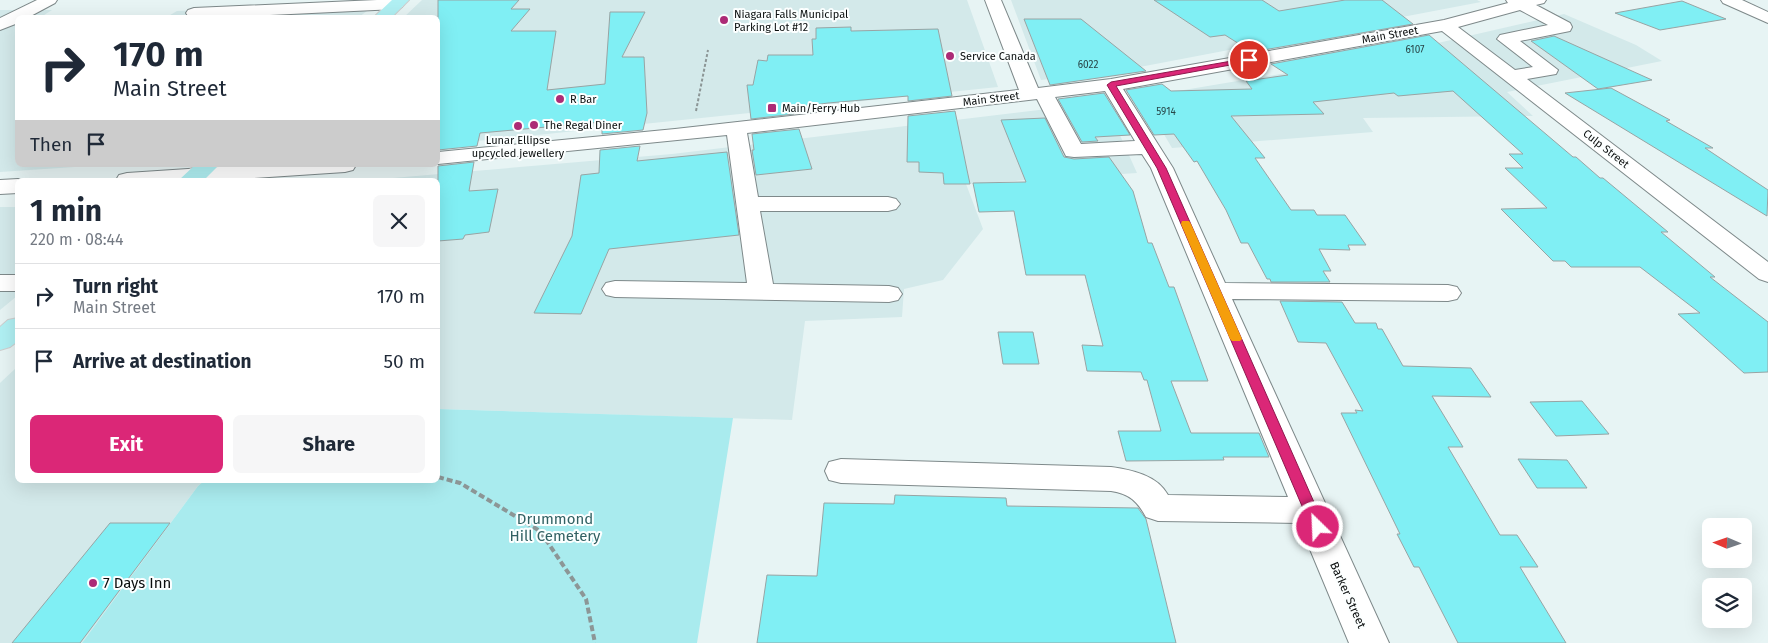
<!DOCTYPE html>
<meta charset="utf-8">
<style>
body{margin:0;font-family:"Fira Sans",sans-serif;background:#f6f6f7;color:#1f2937;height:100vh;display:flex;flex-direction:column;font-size:19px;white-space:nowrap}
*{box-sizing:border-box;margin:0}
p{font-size:16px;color:#747a83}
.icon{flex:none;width:28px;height:28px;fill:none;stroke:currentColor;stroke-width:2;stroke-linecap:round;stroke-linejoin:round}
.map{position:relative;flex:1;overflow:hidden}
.side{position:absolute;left:15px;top:178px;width:425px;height:305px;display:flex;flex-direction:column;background:#fff;border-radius:8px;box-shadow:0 5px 20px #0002}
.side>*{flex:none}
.top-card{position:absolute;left:15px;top:15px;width:425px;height:152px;border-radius:8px;box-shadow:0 5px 20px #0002;background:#fff;color:#1f2937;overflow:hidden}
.needle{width:32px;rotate:272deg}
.buttons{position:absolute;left:1702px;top:518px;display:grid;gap:10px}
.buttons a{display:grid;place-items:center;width:50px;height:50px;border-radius:8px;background:#fff;box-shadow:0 5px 20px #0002;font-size:25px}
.pin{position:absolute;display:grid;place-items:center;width:42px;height:42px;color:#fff;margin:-21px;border:2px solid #fff;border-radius:50%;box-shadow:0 1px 5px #0007}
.me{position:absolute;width:55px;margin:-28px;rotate:336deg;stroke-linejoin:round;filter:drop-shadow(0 0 4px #0008)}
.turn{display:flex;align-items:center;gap:18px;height:105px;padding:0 15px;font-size:22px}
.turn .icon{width:65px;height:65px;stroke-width:2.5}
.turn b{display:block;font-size:35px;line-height:42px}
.then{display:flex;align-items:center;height:48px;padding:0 15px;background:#0003;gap:10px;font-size:19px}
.round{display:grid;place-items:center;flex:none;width:52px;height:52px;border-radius:8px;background:#f6f6f7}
.summary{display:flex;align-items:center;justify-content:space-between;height:85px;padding:0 15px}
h1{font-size:30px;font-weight:700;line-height:38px}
.action{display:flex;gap:10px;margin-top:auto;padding:10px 15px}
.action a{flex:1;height:58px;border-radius:8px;background:#db2777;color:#fff;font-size:20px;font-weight:700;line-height:58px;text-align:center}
.action a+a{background:#f6f6f7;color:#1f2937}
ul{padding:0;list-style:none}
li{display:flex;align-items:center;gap:15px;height:65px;padding:0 15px;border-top:1px solid #e0e1e3}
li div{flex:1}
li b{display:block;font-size:19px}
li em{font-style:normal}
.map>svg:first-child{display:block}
</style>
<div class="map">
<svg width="1768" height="643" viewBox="0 0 1768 643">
<rect width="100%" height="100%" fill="#e7f4f4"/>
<path fill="#d3e9ea" d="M422,0H967L998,87L490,140L438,143V18H403Z
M1011,0H1477L1481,2L1124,70L1041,80Z
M379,2L359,17L165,18L177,11Z
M0,10H52L41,17L18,18V165H105L0,172Z
M1564,14L1636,45L1662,61L1507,92L1533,116L1363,118L1373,132L1172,148L1142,97L1364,60Z
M1105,102L1137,173L966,184L983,229L943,280L904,289L902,317L805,321L792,420L438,409V180H369L672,154Z
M0,207H18L17,296L0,310Z
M17,367L18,480H205L198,486L82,643H0V383Z"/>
<path fill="#a9ebee" d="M438,409L733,418L697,643H82L198,486L205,480H438Z"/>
<path fill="#80eff4" stroke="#98a4a4" d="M438,0H519L511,9H530L511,31H556L547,90L605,84L610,12H645L622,57H644L647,113L643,130L602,134V122L480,133L477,146L438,150Z
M1154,0H1262L1279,11L1345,0H1382L1413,24L1252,52L1225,35L1210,37Z
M1682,1L1726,19L1660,30L1615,13Z
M1024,19H1081L1146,71L1050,85Z
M851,27V31L938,29L952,96L908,101V96L828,103L792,108L794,114L751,119L747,85H753L758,60L767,61L768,55H813L812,39H816V28Z
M1429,35L1573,157H1576L1600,178H1603L1668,232H1661L1715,277H1710L1768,322V372L1744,373L1678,314L1700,313L1640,267H1571L1565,261H1553L1501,209L1547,208L1505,168H1523L1509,154H1523L1453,91L1398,96L1394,93L1313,102L1324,114L1231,116L1265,158H1255L1291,210H1314L1317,215H1345L1366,245H1348L1350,250L1319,249L1331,271H1323L1330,282H1271L1270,279H1267L1248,243H1241L1226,210L1197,161L1194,162L1174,134L1154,135L1126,90L1162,84L1171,91L1252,89L1246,81L1288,75L1271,64Z
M1554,36L1652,80L1598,89L1531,41Z
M1611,88L1670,120L1666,121L1713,148H1705L1768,190L1767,216L1565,93Z
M1104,93L1130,135L1095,137L1098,141L1082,142L1058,99Z
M955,111L967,170L970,184H944L943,173L919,172V162H907L908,116Z
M1045,118L1064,157L1074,159L1109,157L1133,191L1148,243H1152L1169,287H1174L1208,381H1171L1191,433H1259L1269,457H1223L1224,460L1126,461L1118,431H1161L1147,380H1144L1141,372L1087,371L1082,345L1103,346L1085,275H1026L1014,211L979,212L973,183L1026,182L1001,120Z
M799,129L812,169L756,175L752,150H754L752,134Z
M640,146L637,161L727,152L739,235L609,249L581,314L534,313L572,236L581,175L599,173L600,150Z
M474,162L469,191L498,189L489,232L465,235L463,239L438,241V166Z
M1280,301L1342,302L1355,323H1376L1378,329H1382L1403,366L1471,368L1491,397L1432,396L1463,447H1448L1500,535H1517L1538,567H1520L1566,643H1458L1419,567H1414L1397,534H1400L1341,413H1357L1355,410L1363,411L1326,343L1298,342Z
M998,332H1033L1039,364H1003Z
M1582,401L1609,434L1556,436L1530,402Z
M1518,459L1567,460L1587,488H1537Z
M895,495L1006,498L1007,506L1138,508L1146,519L1176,643H757L767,575L817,576L824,503L894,504Z
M110,523H170L80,643H12Z"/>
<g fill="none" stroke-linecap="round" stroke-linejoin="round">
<defs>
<path id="minor" d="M37,0H57L55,3L27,18H18V23L0,30V18Z
M377,0H399L404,4L402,7L396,9L204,18L188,16L186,13L188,10L194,8Z
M985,0H1001L1038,88L1111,79L1444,20L1508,3L1506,0H1546L1544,3L1536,5L1570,23L1572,27L1570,31L1520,41L1558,70L1556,74L1527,79L1768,262V282L1759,279L1442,31L1123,89L1173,168L1225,283L1448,285L1457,287L1461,293L1457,299L1448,301L1232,299L1389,643H1349L1299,523L1158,521L1146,517C1137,501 1130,494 1111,491L841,483L829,480L825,471L829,462L841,459L1111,467C1132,470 1157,475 1168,495L1288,497L1151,168L1142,154L1074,157L1066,156L1037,99L747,133L758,197H888L896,199L900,204L896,209L888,211H760L773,284L889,286L898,288L902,294L898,300L889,302L615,297L606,295L602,289L606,283L615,281L747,283L727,135L438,164V152L675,129L1019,90ZM1520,10L1548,25L1500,35L1497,39L1533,67L1515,70L1458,27ZM1105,91L1135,141L1081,144L1055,97Z
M1721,0H1742L1768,12V23L1723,3Z
M249,165H356L353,170L345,172L224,180H116L119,175L127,173Z
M18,179L21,180H18V193L0,194V180Z
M0,275H18V291H0Z"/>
<path id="major" d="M392,0H409L391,18H373Z
M195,165H219L204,180H179Z
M18,318V341L10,347L0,350V327L8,320Z"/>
</defs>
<use href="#minor" stroke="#7e898a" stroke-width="2"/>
<use href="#major" stroke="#cecfcf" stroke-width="2"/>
<path stroke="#8c9696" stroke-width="2" stroke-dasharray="3 2" stroke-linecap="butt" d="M696,111L708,50"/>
<path stroke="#8c9696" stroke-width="4" stroke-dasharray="6 3" stroke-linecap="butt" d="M438,477L460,483L540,531L586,599L595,643"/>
<use href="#minor" fill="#fff" fill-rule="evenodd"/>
<use href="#major" fill="#b0f0f3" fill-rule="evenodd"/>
</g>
<path fill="#db2777" stroke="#8e194d" d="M1249,58L1253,60L1252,61L1116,86L1166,168L1325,527L1323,531L1318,532L1313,531L1311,527L1157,168L1107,85L1111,82Z"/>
<path fill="#f59e0b" d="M1182,221H1189L1191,224L1242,339L1240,341H1232L1230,339L1181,224Z"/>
<g fill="#ac2b76" stroke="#fcffff" stroke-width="2">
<circle cx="724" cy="20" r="5"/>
<circle cx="950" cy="56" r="5"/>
<circle cx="560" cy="99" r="5"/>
<rect x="767" y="103" width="10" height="10" rx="2.5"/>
<circle cx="534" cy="125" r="5"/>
<circle cx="518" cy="126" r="5"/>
<circle cx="93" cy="583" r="5"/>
</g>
<g text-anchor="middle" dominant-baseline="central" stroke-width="4" stroke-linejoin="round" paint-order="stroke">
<g font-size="10" fill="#284648">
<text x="1415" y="50">6107</text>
<text x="1088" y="65">6022</text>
<text x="1166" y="112">5914</text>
</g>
<g font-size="11" fill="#0a0e0e" stroke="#fcffff" text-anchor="start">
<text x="734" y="14">Niagara Falls Municipal<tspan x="734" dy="13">Parking Lot #12</tspan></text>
<text x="960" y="56">Service Canada</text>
<text x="570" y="99">R Bar</text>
<text x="782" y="108">Main/Ferry Hub</text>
<text x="544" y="125">The Regal Diner</text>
<text x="518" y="140" text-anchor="middle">Lunar Ellipse<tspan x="518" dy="13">upcycled jewellery</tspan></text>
</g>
<g font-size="11" fill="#0a0e0e" stroke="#fcffff">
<text transform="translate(1390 35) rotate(-10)">Main Street</text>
<text transform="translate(991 99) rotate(-7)">Main Street</text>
<text transform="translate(1606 149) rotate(38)">Culp Street</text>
</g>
<g font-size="12" fill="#0a0e0e" stroke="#fcffff">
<text transform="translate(1348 595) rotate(66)">Barker Street</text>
</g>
<g font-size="15" fill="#316163" stroke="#fcffff">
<text x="555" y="519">Drummond<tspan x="555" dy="17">Hill Cemetery</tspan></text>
</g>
<g font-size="15" fill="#0a0e0e" stroke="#fcffff" text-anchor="start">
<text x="103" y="583">7 Days Inn</text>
</g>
</g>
</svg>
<div class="buttons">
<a><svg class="needle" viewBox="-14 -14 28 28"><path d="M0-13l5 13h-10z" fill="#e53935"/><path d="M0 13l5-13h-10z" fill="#747a83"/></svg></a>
<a><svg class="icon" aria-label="layers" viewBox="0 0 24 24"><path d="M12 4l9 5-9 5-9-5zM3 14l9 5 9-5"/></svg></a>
</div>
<div class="pin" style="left:1249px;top:60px;background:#d93025"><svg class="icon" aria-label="arrive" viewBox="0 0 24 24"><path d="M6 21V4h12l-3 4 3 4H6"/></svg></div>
<svg class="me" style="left:1318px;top:527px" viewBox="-20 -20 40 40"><circle r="17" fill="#db2777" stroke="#fff" stroke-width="3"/><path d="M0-11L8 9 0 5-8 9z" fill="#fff"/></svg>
<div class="top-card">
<div class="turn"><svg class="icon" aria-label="right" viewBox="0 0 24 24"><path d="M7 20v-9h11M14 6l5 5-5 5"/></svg><div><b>170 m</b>Main Street</div></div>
<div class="then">Then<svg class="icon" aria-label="arrive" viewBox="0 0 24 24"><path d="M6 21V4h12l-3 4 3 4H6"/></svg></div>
</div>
<section class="side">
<div class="summary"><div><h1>1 min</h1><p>220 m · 08:44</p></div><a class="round"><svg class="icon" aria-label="close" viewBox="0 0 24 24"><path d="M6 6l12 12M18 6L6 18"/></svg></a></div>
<ul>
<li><svg class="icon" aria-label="right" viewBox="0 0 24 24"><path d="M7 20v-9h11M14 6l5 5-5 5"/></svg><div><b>Turn right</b><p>Main Street</p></div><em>170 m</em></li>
<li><svg class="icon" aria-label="arrive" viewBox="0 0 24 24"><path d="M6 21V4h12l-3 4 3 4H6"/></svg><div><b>Arrive at destination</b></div><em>50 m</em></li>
</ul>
<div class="action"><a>Exit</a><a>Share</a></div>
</section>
</div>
